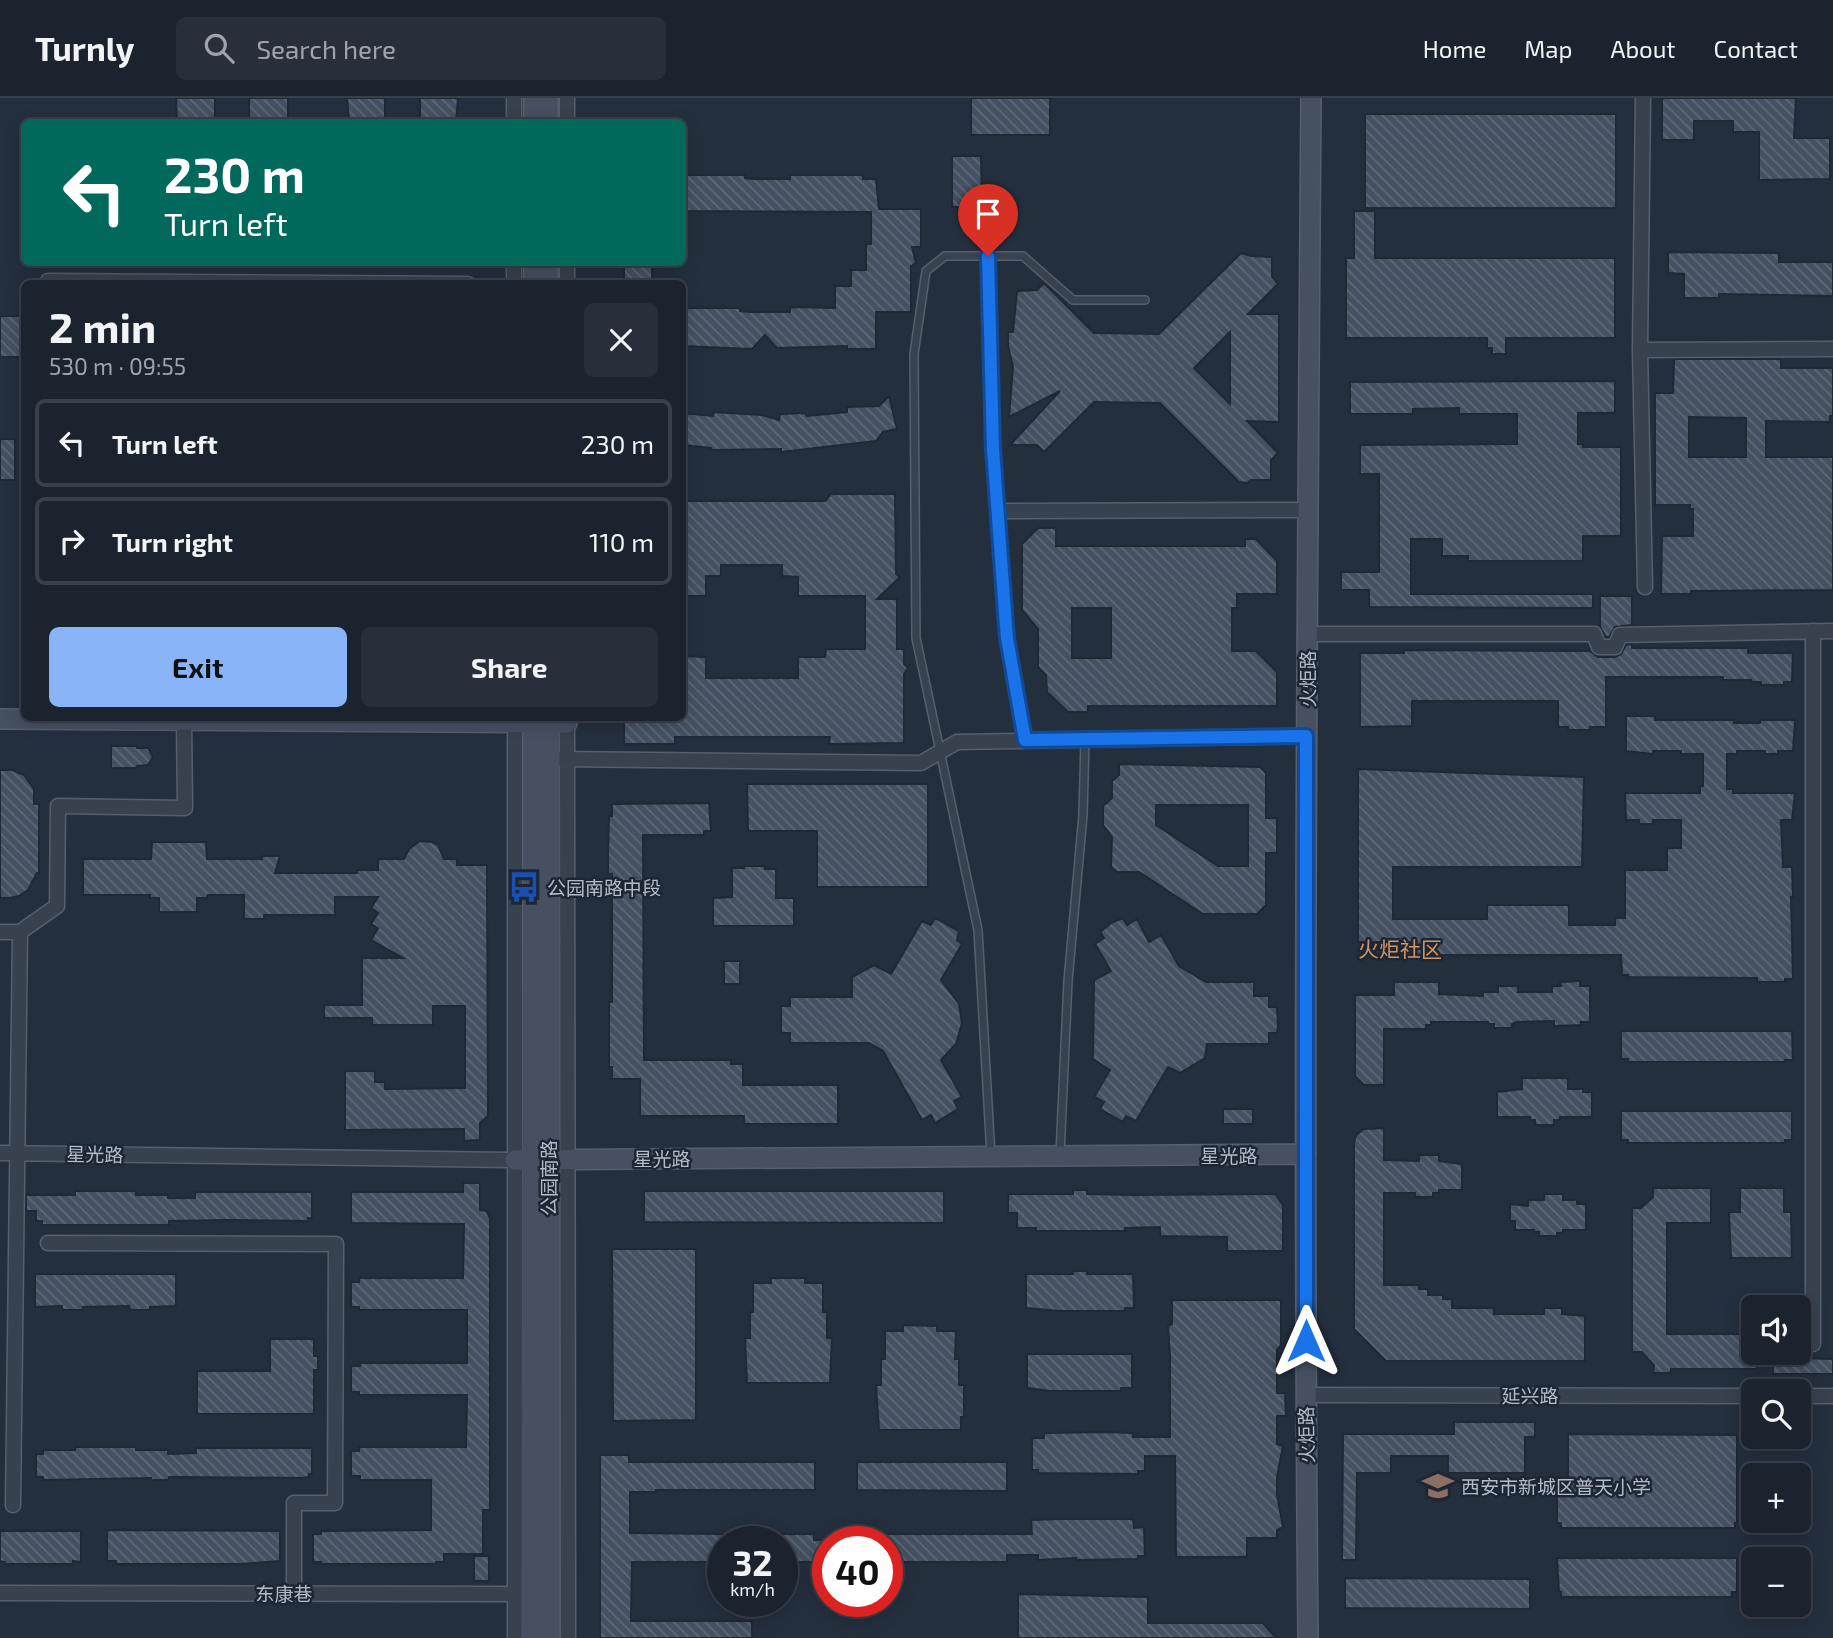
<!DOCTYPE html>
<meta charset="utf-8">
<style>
body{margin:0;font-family:"Exo 2","Noto Sans SC",sans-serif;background:#282f3a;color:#f1f3f6;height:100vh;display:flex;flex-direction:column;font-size:26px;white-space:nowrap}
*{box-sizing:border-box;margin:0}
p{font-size:23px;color:#a0a4aa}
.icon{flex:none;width:38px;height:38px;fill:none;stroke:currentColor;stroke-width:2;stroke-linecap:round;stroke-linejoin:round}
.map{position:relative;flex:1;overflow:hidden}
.side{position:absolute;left:21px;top:182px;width:665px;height:441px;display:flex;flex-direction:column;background:#1b232e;border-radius:10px;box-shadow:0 4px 18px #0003,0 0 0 2px #39404a}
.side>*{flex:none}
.top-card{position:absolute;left:21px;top:21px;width:665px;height:147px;border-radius:10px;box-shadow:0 4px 18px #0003,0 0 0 2px #39404a;background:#00695c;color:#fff;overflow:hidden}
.controls{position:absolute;left:1741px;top:1197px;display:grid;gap:14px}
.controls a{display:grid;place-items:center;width:70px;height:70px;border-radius:10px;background:#1b232e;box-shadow:0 4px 18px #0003,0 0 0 2px #39404a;font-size:35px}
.speed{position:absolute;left:707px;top:1428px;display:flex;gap:14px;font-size:35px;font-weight:700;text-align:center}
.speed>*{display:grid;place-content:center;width:91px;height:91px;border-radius:50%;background:#1b232e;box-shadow:0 4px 18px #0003,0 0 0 2px #39404a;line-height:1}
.speed small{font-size:18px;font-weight:400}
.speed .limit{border:10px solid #d22;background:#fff;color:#111}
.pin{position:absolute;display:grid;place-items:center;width:60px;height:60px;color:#fff;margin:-72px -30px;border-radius:50% 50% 50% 0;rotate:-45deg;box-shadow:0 0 7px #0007}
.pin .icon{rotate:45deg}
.me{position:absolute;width:77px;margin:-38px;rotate:0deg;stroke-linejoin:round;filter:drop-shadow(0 0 5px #0008)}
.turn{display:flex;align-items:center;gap:24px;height:147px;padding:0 28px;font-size:32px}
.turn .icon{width:91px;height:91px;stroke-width:2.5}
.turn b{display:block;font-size:49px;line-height:60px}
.round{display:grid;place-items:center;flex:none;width:74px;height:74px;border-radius:10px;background:#282f3a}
.headline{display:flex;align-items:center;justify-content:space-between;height:119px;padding:0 28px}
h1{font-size:42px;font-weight:700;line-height:52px}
.primary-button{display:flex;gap:14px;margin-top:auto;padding:14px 28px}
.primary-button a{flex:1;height:80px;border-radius:10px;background:#8ab4f8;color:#111;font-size:28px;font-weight:700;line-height:80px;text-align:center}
.primary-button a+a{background:#282f3a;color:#f1f3f6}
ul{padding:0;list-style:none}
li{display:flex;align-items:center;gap:21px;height:88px;margin:0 14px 10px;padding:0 14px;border:4px solid #39404a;border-radius:10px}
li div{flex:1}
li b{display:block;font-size:26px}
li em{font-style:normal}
header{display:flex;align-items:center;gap:42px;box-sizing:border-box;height:98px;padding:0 35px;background:#1b232e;border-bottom:2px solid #39404a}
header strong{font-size:33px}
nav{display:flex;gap:38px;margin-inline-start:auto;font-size:24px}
.search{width:490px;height:63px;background:#282f3a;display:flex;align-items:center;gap:18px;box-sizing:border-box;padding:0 24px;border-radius:10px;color:#a0a4aa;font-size:26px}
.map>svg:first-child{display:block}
</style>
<header>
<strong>Turnly</strong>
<div class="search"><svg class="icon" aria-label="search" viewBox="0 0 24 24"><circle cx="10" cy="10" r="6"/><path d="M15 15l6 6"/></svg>Search here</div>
<nav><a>Home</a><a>Map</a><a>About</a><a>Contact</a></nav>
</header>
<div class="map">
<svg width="1833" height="1540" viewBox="0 0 1833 1540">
<defs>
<pattern id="building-back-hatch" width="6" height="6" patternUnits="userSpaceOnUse" patternTransform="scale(1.75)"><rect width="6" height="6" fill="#455162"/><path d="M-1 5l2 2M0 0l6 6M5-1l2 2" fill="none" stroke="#5d6877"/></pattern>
</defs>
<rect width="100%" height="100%" fill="#242f3e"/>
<path fill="url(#building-back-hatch)" stroke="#1f2835" stroke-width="2" fill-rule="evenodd" d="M176,0H215V24H177Z
M249,0H288V24H249Z
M347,0H385V24H349Z
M420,0H458L456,24H420Z
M971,0H1050V37H971Z
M1662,0H1796L1794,40H1830V81L1759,82V34H1733V23H1694V42H1662Z
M1365,16H1616V110H1365Z
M952,58H981L982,109H952Z
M682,77H745V80L754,81H790V77H863V81H876L879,111H921V149H912L916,165L911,168V214H876V251H847V248L777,250L765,237L752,251L682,248V210H740V213L750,214H790V209L835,210V188H851V172H866V146H871V114L682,113Z
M1354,113H1375V160H1615V240H1506V256H1492V250H1487V240H1346V160H1354Z
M1668,154L1779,155V164H1833V198L1719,196V200H1684V176L1668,175Z
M1241,155L1251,158L1272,159V179L1278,186L1248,216H1279V324L1247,323L1278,355L1271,362V382H1251L1247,385L1239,384L1160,305L1094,304L1044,354L1037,347H1010L1060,293L1009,319L1013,269L1008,248V234H1013L1017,193L1037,192L1044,185L1094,235L1159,236ZM1230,234V306L1194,270Z
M624,164H652V186H624Z
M0,218H24V259H0Z
M1674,261H1781V270H1833V318H1830V324L1766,323V359H1833V492L1691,493V496H1661L1662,438H1693V411H1690V407H1655V295H1673ZM1689,319L1746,320V359H1689Z
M1615,283V315H1578V346H1583V349H1621V438H1583V463H1468V458H1442V441H1411V496H1593V510L1369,509V492H1341V474H1379V376H1360V347L1517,346V316H1459V310L1413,311V316H1350V284Z
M889,298L897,331L883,334L876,343L781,354V351L711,352V350L682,347V315L713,318L714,314L762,317L779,322L780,316L805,315L807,318L847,314V309L879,308Z
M0,341H15V382H0Z
M831,396H895L896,476L900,479L877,501H897V551H904V566L908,570L904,576V645L829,646L830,639H675V646H624V620H682V558L706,559V580H798V559H825L826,551H865V498H798V479L782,478V467H721V478H706V498H682V403H825Z
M1038,430H1056V448H1245V441H1256L1277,463V496H1237V510H1232V553H1256L1277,574V608H1088V614H1068L1047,594L1046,577L1038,569V531L1022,512V446ZM1072,510H1111V560H1072Z
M1600,498H1632V527L1615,529L1609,539H1606L1600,529Z
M1632,546V550H1748V555H1793L1792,584H1784V587H1761V584H1751V582H1723V579H1606V629H1590V632H1568V629H1558V603H1412V628L1360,629V555H1404V552L1590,553L1598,559H1615L1621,556L1626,547Z
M1626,618H1655V622H1734V625H1760V622H1795L1793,653H1778V656H1765V653H1737V656H1727V691H1733V695H1795L1792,722H1781L1783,769H1792L1793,799H1791L1793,881H1785V884H1757V880H1749L1628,879V877H1622L1621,857H1410V844H1358V671L1584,679L1582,769H1393V821H1487V807H1569V827H1615V820H1625V772H1667V750H1681V722H1653V726H1639V722H1626L1625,695H1700V688H1703V656H1681V653H1653V656L1626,653Z
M111,648H136L137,650H148L153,659L148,667L137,668V670H111Z
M1119,666L1260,669L1266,675V720H1277V755H1266V807L1257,816H1203L1139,774H1117L1111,769L1112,739L1103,727V708L1112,700V683L1119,677ZM1156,707H1248V768H1218L1156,727Z
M0,672H12L24,677L34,691V706H39V775H37L28,792L19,798L9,800H0Z
M747,686H928V789H817V733H748Z
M709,705L711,733H704V737H643L644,962H731V966H743V987H838V1026H744V1018H640V981H612V969H609V904H612V776H608V756L609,718H612V706Z
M420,743L432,744L438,747L444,761H457V767H487L488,1018L480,1025V1042L464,1043V1031L345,1032V973H375V984H385V991L465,990V908H433V927H372V920H324V907H362V860H403L371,842L378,830L371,826L378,815L371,810L378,799H335V817H264V821H244V797H208L207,800H197V814H159V800H150V797H83V761H151L152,744H206L207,761H262V758H280L275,775H357V772H378V761H404L409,751Z
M744,768H765V771H776V800H794V828H713V800L732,799V770H744Z
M935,820L959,833L957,842L962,846L941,882L959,906L962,925L956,946L941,962L962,999L954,1003L958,1011L935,1025L931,1017L922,1022L883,953L869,945H790V935H781V908H790V899H852V879L874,867L891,876L922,823L931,827Z
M1123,820L1127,827L1137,821L1149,844L1161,837L1179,868L1206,884H1254V898H1269V909H1277L1278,927L1277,935H1269V946H1207L1205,960L1180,975L1168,969L1136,1023L1126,1018L1123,1024L1100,1011L1104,1004L1094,999L1110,972L1093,961L1094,882L1111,873L1095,846L1104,840L1100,834L1111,825Z
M724,863H740V886H724Z
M1580,883V888H1590V924H1581V927L1554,928V923L1517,924L1512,926V930H1494V926H1488V924H1431V927H1426V931H1384V987H1364L1355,978V897H1394V884H1439V896L1483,898V894H1498V888H1518V894H1552V888H1561L1560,884Z
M1621,933H1792L1793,962H1785V964H1628V961H1621Z
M1522,980H1568V991H1583V994H1592V1019H1560V1022H1554V1027H1535V1022H1530V1019H1497V994L1522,991Z
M1223,1011H1253V1026H1223Z
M1621,1013H1792V1042H1785V1045H1628V1042H1621Z
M1384,1030V1062L1419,1063V1057H1439V1063L1462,1066V1092H1439V1095H1433V1099H1415V1095H1384V1187H1419V1191H1428V1197H1443V1201H1452V1210H1494V1216H1544V1210H1562V1216L1585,1218V1263H1386L1354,1231V1045L1356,1037L1364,1031Z
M463,1085H480V1112L486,1113L490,1120V1412H483V1456H444V1464H436V1466H321V1464H313V1436H321V1433L431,1432V1382H360V1378H351V1353H359V1349H466L467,1297H359V1294H351V1268H360V1265H467V1212H359V1209H351V1184H359V1180H463L464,1126L351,1125V1094H463Z
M1653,1090H1711V1125H1667V1236H1754V1255H1757V1271H1671V1275H1653L1654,1267L1642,1254H1632V1110H1641L1653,1099Z
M1740,1090H1784V1114H1791L1792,1160H1731L1729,1114H1740Z
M1073,1092H1087V1096L1134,1097L1275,1096L1283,1107V1153H1227V1139L1160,1138V1129L1125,1130V1133H1036V1130H1017V1115H1008V1096H1073Z
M75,1093H136V1097H168V1100H195V1094H312V1120H308V1123L229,1122L169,1123V1127H42V1123H36V1113H26V1097H75Z
M644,1093H944V1125L644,1124Z
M1544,1096H1563V1102H1577V1106H1586V1132H1563V1135H1557V1138H1539V1134H1534V1132H1515V1123H1510V1106L1528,1108V1102H1544Z
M612,1151H696V1322L613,1323Z
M1073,1173H1087V1176H1133L1134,1210H1125V1213H1060L1026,1210V1176H1073Z
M35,1176H176V1208L150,1209V1212H130L129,1208L83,1209V1212H62V1208L35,1209Z
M771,1180H805V1185H823V1214H827V1240H832L830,1285H747L745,1240H750V1214H753V1185H771Z
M1172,1202H1281V1247L1277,1252V1295H1285L1286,1318H1277V1346L1283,1348L1277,1379V1397L1283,1429L1277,1432V1440H1247V1459H1176L1175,1358H1145V1373H1138V1376L1038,1375V1372H1032V1340H1044V1335L1107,1334L1133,1335V1339H1170V1259L1168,1228L1172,1226Z
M903,1227L937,1228V1233H956L955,1261H959V1287H964V1319H961V1332H879L876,1287H881V1261H885V1233H903Z
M270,1241H314V1258H318V1272H314V1316H197V1273H270Z
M1785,1255H1795V1260L1833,1261V1276H1773V1267Z
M1027,1256H1132V1290H1121V1293H1050L1027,1290Z
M1454,1324H1535V1339H1525V1375H1448V1358H1391V1375H1357L1356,1462H1342L1343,1336H1454Z
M1568,1336L1737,1337V1425H1735V1430H1561V1425H1557V1391H1568Z
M75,1349H136V1352H168V1356L196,1355V1350H312V1376H309V1379L302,1380L176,1379H169V1382H151V1380L43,1382V1379H36V1356H43V1352H75Z
M600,1357H629V1364H815V1392H656V1394H630V1435L723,1436V1464H632L631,1523H752V1540H600Z
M857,1364H1007V1393L857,1392Z
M1059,1421H1133L1134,1430L1144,1429L1145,1458H1138V1461L1076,1462V1460L1038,1462V1457H1007V1464H887V1436H1032L1031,1422Z
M107,1432L280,1433V1463L241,1466H116V1463H107Z
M0,1433H81V1464L73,1463V1466H5V1464L0,1463Z
M782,1436H814V1442H828V1464H782Z
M474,1458H489V1483H474Z
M1557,1460H1737V1494H1732V1499H1561V1494H1559Z
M1345,1480L1530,1481V1511L1345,1510Z
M1018,1496L1148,1499V1525H1263L1276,1540H1018Z"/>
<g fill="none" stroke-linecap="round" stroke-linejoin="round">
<defs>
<path id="lane" d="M988,158L993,351L1007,540L1025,642
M1060,1056L1068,883L1083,717L1085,642
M991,1058L978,832L916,540L914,256L926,173L945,158H1023L1073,202H1145"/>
<path id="street" d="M514,0V24
M567,0V24
M1643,0L1640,252L1645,489
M514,164V186
M567,164V186
M48,186V183L468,186
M1640,252L1833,251
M998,413L1308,412
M1813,533V1246
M1307,536H1594L1599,549H1615L1620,537L1833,533
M515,620V1540
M567,620L568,1540
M558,661L921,665L957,644L1306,638
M0,834H20
M0,1055L515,1062
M48,1145L336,1146L335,1405H294V1495
M1306,1297L1754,1298
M1799,1298H1833
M13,1407L20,834L57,808L58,708L185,710L184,622
M0,1495L524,1496"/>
<path id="secondary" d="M548,0V24
M534,24V0
M548,164V186
M534,186V164
M550,620V1540
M0,621L567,625
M515,1062L1306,1056
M531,1540L533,620
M1308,1540C1303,1027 1307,513 1311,0"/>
</defs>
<use href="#lane" stroke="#565f6c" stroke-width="10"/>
<use href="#street" stroke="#565f6c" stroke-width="17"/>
<use href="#secondary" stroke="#565f6c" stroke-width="22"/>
<use href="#lane" stroke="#38414e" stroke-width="7"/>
<use href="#street" stroke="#38414e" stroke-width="14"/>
<use href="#secondary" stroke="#465061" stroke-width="19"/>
</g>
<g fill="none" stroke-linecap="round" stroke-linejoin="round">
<defs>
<path id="route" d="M988,158L993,351L1005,515L1007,540L1025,642L1306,638V1243"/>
</defs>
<use href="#route" stroke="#114b97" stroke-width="18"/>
<use href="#route" stroke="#1a73e8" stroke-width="12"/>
</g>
<defs>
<symbol id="bus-bare" viewBox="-9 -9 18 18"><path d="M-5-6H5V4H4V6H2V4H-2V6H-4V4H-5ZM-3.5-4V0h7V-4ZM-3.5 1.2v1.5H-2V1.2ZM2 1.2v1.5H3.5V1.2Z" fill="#1a4fb4" stroke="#1d2633" stroke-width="2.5" paint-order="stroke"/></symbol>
<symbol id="school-bare" viewBox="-9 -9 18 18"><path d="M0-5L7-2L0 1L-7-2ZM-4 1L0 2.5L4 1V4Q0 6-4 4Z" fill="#8d6e63" stroke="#1d2633" stroke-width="2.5" paint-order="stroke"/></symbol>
</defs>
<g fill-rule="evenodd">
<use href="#bus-bare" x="502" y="767" width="44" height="44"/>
<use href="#school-bare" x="1416" y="1366" width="44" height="44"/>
</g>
<g text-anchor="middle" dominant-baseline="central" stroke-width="5" stroke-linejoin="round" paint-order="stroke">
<g font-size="19" fill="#b4bcc9" stroke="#1d2633">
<text transform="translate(1307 581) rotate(-90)">火炬路</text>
<text transform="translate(95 1056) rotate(1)">星光路</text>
<text x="1229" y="1057">星光路</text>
<text x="662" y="1060">星光路</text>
<text transform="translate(548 1080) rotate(-90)">公园南路</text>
<text x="1530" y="1297">延兴路</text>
<text transform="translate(1306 1337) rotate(-91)">火炬路</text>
<text x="284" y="1495">东康巷</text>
</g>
<g font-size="19" fill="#b4bcc9" stroke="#1d2633" text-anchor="start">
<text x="547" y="789">公园南路中段</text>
<text x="1461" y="1388">西安市新城区普天小学</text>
</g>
<g font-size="21" fill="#d59563" stroke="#1d2633">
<text x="1400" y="850">火炬社区</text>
</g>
</g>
</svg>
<div class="controls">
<a><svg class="icon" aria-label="sound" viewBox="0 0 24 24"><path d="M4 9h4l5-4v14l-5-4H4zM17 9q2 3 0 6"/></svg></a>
<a><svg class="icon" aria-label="search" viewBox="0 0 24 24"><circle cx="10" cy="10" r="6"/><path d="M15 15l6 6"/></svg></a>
<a>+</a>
<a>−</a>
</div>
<div class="speed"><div>32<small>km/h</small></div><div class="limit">40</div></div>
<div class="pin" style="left:988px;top:158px;background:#d93025"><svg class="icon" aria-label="arrive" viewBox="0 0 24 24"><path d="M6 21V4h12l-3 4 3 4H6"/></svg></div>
<svg class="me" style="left:1306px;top:1243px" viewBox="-20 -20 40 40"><path d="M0-17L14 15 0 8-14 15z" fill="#1a73e8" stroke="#fff" stroke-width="4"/></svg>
<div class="top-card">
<div class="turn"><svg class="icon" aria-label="left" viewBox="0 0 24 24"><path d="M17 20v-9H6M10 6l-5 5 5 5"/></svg><div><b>230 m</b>Turn left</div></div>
</div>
<section class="side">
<div class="headline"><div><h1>2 min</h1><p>530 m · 09:55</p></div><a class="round"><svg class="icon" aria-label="close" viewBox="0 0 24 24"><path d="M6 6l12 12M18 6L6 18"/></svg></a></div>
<ul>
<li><svg class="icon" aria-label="left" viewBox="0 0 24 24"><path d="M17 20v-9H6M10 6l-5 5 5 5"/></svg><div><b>Turn left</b></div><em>230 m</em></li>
<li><svg class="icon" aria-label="right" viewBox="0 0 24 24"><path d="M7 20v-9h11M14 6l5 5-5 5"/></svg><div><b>Turn right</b></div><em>110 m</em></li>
</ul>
<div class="primary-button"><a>Exit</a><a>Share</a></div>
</section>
</div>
